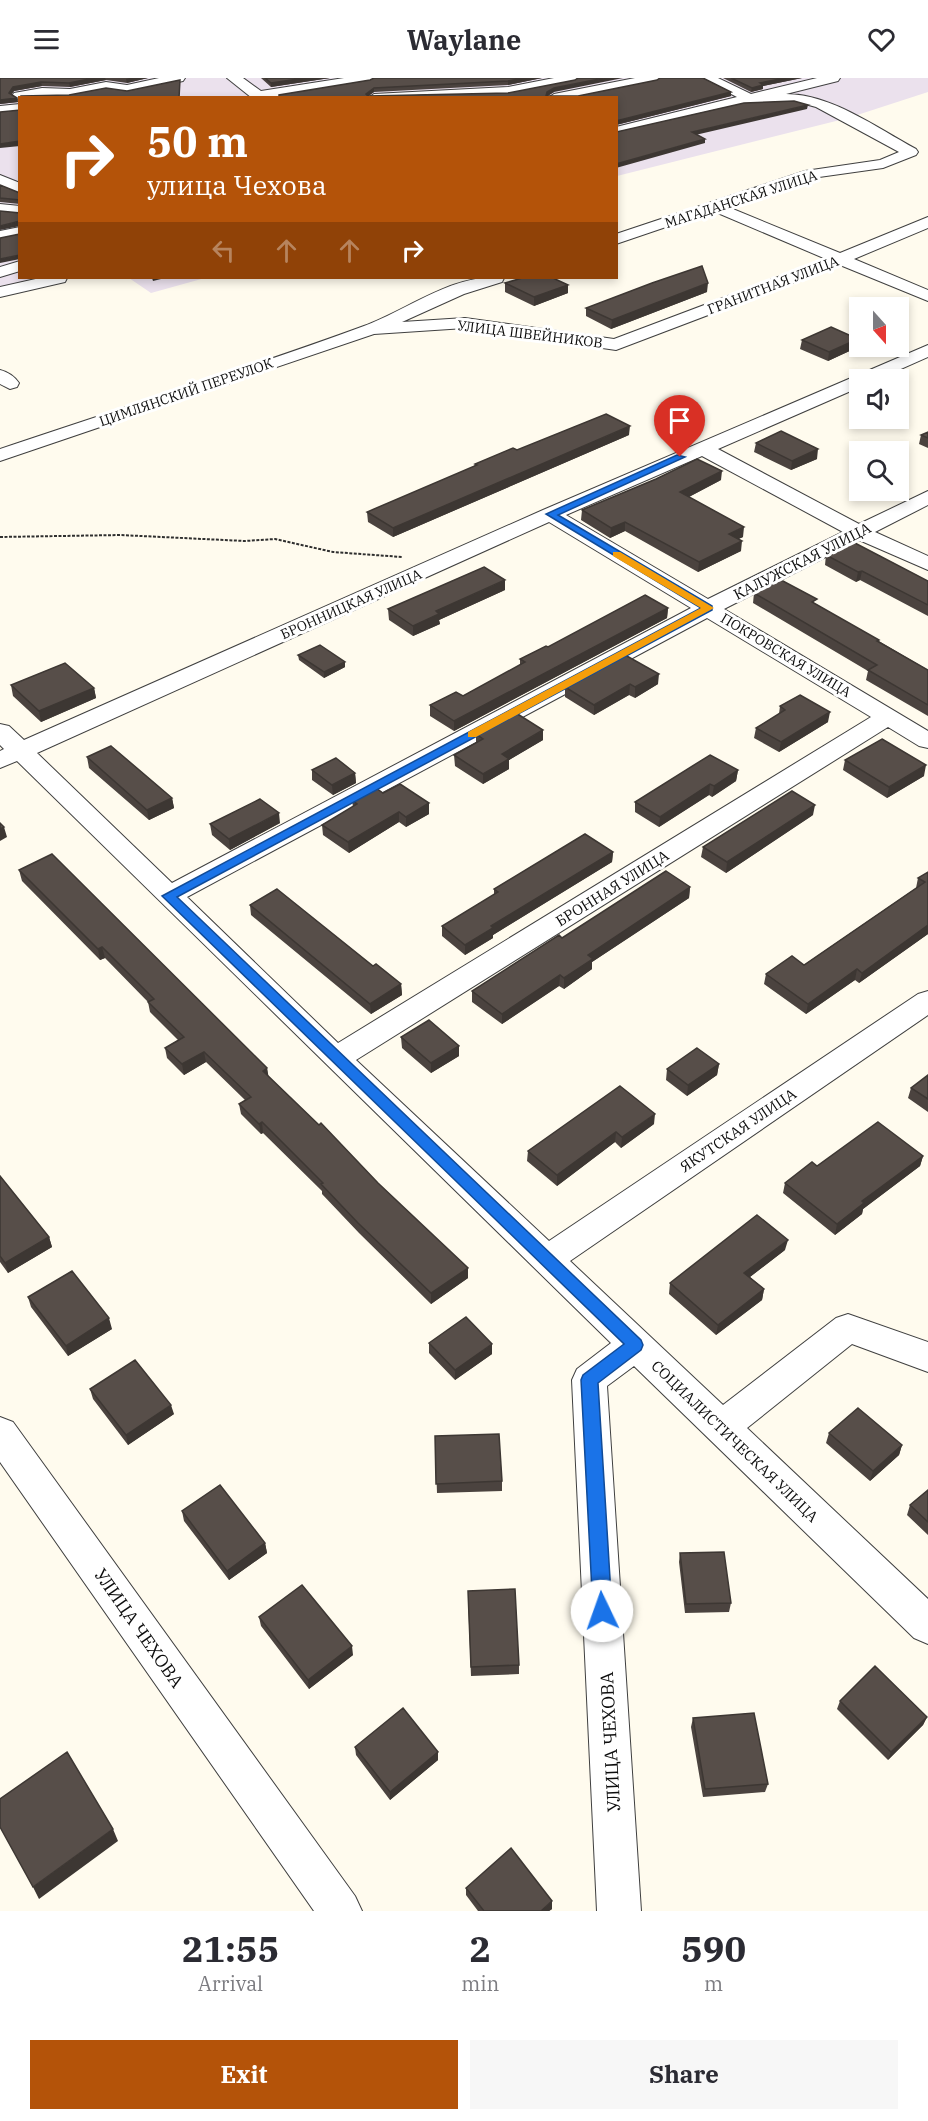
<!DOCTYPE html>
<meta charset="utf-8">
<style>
body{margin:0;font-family:"IBM Plex Serif",serif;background:#f7f7f7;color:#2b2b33;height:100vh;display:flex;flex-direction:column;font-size:22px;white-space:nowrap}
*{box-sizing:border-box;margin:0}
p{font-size:20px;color:#7c7c81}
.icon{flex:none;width:33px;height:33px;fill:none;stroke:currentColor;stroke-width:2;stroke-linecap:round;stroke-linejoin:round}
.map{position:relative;height:1833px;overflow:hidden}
.drawer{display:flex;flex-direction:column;background:#fff;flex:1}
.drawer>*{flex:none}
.guide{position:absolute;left:18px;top:18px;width:600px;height:183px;border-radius:0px;box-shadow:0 3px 9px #0003;background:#b45309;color:#fff;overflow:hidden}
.needle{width:39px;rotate:159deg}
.controls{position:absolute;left:849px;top:219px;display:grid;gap:12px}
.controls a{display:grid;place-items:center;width:60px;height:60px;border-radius:0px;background:#fff;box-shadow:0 3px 9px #0003;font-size:30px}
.pin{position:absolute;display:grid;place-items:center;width:51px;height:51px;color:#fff;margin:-62px -26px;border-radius:50% 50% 50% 0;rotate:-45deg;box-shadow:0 0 6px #0007}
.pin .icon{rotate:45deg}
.me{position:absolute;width:66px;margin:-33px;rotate:357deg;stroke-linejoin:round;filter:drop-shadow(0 0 4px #0008)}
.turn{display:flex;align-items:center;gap:21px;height:126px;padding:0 30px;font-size:27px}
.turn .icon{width:78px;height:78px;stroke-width:2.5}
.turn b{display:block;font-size:42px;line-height:51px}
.lanes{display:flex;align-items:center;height:57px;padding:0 30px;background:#0003;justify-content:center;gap:30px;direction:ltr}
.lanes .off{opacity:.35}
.eta{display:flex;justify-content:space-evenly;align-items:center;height:102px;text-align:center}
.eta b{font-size:36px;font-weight:700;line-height:42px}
.cta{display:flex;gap:12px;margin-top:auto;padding:12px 30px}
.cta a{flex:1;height:69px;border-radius:0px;background:#b45309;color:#fff;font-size:24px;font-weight:700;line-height:69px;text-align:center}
.cta a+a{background:#f7f7f7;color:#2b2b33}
header{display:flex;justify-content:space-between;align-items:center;height:78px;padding:0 30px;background:#fff;font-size:27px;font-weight:700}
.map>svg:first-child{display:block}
</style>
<header><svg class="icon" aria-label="menu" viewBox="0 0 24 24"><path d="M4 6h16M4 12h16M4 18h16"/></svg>Waylane<svg class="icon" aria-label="heart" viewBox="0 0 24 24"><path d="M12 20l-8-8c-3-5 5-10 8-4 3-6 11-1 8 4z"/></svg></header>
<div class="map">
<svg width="928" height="1833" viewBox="0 0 928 1833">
<rect width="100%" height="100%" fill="#fffbee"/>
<path fill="#ebe1ed" d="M0,0H928V14L848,40L617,98L616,20H20V200H44L0,210Z
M129,200H205L151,215Z"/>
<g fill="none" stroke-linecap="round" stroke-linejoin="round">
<defs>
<path id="minor" d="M159,0H185L183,3L127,15L106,12L70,19L20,20L19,22L12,18L14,15L42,10L70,11L106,4L127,7Z
M227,0H243L261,13L344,0H377L370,4L271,20H252Z
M554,0H581L574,4L508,17L368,20L374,16L508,9Z
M635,0H663L656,4L577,20H548L554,16Z
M700,0H718L751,16L817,0H840L838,3L786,16C831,16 877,50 916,71L918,74L916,77L883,90L812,100L728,129L840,175L928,139V150L854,181L928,212V223L840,187L616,272L465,250L374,256L0,383V371C121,330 244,292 364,248C408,232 455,194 504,200L502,204L464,216L402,244L465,240L614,261L826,181L713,133L616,166V156L805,93L880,82L899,74L816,29C762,11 672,43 616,57V49L737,19Z
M20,26V34L0,36V28Z
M0,97L20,105V115L0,108Z
M0,126L20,128V138L0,136Z
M20,149V159L0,163V153Z
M20,183V193L0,199V189Z
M40,200H67L65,204L0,219V209Z
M928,267V279L876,302H860V309L718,371L859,446L928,413V427L875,454L928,478V492L859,462L724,531L928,653V670L919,668L888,649L356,982L549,1163L918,916L928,913V937L570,1183L723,1327L836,1240L848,1236L928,1264V1294L852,1266L747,1350L928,1521V1566L914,1560L634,1288L607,1308L641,1833H597L572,1302L577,1291L611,1265L17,683L0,690V673L4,671L0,667V646L9,648L24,662L543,432ZM702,378L843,454L708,521L566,437ZM549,444L691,530L172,805L37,675ZM707,540L871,639L338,965L187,819Z
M0,292C8,294 14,298 19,305L17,309L10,311L0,306Z
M0,1339L13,1344L355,1818L362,1833H314L0,1384Z"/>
</defs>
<use href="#minor" stroke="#404040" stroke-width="2"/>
<path stroke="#2f2f2f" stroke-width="2" stroke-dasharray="3 1.5" stroke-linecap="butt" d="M0,459L120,457L245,463L275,461L333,474L402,479"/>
<use href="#minor" fill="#fff" fill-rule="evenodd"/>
</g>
<path fill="#4b433f" d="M0,0H148L127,5L106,2L70,9L42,8L14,13L11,16L17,20L18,24L0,26Z
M261,0H330L271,9Z
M542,0L508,7L374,14L368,18L554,14L548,18H578L731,14V18L616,47V20H279L370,2Z
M723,0H802L763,8V11L751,14Z
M0,107L20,115V126L0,124Z
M505,205L568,207V215L534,228L505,214Z
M707,214L611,251L586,238V230Z
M802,262L856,270L828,283L800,271Z
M928,354V370L919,366L921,357Z
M629,357L393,459L368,444L367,434L474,389L475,386L517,372Z
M756,365L817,381L791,392L754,374Z
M721,402L689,419L743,459L738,461L741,473L698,494L625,453L610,460L581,442L582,432Z
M826,477L928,503V538L860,502L856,504L825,487Z
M505,512L439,542L440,546L413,558L389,542L388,531Z
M754,515L816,526L928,592V638L866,602L868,593L753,525Z
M668,530L667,540L454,653L430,638V627L463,618L520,587V581L548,569Z
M298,577L345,589L324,600L299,582Z
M625,577L658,606L635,620L629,617L594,637L565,619V609Z
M11,607L94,610L96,620L41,644L13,618Z
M780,628L828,644L779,674L754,660L756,650L779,636Z
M476,656L543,662L509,682V691L483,706L455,688L454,677L476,665Z
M87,679L172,720L174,730L149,742L89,690Z
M845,682L924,698L887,720L843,692Z
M312,692L355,695L356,705L333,717L312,702Z
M738,692L736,703L712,719L709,717L659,749L635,734V724Z
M383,715L429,736L406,749L399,744L349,775L323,757L322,747L353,729L352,722Z
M813,737L726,795L701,779L703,769Z
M280,745L230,772L212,757L210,746Z
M613,774L612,784L493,857V860L465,877L442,858V848L494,817V811Z
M19,792L267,990L268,999L468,1200L431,1226L359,1155L322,1116V1113L263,1055L261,1056L241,1036L239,1026L245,1022L206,984L184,997L167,980L165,970L178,962L150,934L148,924L105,880L100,882L22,803Z
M928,794V856L859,905L855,902L806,936L764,906L766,896L804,887L916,810L918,800Z
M690,809L689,820L592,884V891L564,911L559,908L502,946L472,924V913L562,860Z
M250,827L373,888L401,906L402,917L371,936L251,837Z
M401,959L459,978L431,995L402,970Z
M719,986L717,997L687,1018L666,1002L667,991Z
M928,997V1034L908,1020L911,1010Z
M654,1046L621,1070L615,1064L557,1108L527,1083L528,1073Z
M923,1078L920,1088L863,1131L862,1136L835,1157L783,1115L785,1105L817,1088Z
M0,1098L49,1159L52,1169L8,1195L0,1184Z
M785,1172L750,1199L764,1211L762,1222L716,1257L669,1216L670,1205Z
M28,1219L112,1251L68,1278L31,1229Z
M429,1265L492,1276L455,1302L429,1275Z
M90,1311L174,1336L128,1367L93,1321Z
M829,1355L902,1367L899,1377L870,1403L826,1365Z
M435,1358L502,1403V1413L437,1415Z
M928,1412V1457L907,1437L910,1427Z
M182,1433L265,1465L267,1475L229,1502L184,1443Z
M680,1475L731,1525L729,1534L685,1535L679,1484Z
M468,1522L519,1587V1596L471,1598Z
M259,1539L353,1577L309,1611L261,1548Z
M840,1623L927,1639L923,1647L888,1682L837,1631Z
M693,1640L768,1706L765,1714L703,1719L691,1649Z
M355,1669L438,1674V1682L390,1722L356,1677Z
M466,1810L552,1831L549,1833H478L466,1817Z"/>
<path fill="#3d3733" d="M94,0H105L106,2L70,9L69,5Z
M130,0H148L127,5L126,1Z
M305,0H330L271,9V5Z
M523,0H542L508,7V3Z
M604,0H623L554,14L547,18V14L554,10Z
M785,0H802L763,8V11L751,14L752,10L760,5Z
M41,4L42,8L14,13L10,19L9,15L13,9Z
M374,10V14L366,20V16Z
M731,14V18L616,47V43Z
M17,20L18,24L0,26V22Z
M808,27L807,31L691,58L692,54Z
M705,61V65L616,90V86Z
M20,63V68L0,70V66Z
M20,143V148L0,152V148Z
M20,177V181L0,185V181Z
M152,200H165L153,203Z
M708,205L707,214L611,251L612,242Z
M568,207V215L534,228V219Z
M858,261L856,270L828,283L829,274Z
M630,348L629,357L393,459V450Z
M818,371L817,381L791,392L792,383Z
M722,393L721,402L679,424L680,414Z
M625,444V453L610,460L611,450Z
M744,449L743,459L728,466L729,456Z
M742,463L741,473L698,494L699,484Z
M862,493L860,502L856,504L858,494Z
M505,502V512L439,542L440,546L413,558V548L436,533Z
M668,530L667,540L454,653V643Z
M345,584V589L324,600V594Z
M659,596L658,606L635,620V609Z
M630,606L629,617L594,637V627Z
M94,610L96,620L41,644L39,633Z
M830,634L828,644L779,674L781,664Z
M543,652V662L509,682V691L483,706V696L502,676Z
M926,687L924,698L887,720L889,709Z
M738,692L736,703L712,719L714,708Z
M355,695L356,705L333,717L332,707Z
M710,706L709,717L659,749L660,739Z
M172,720L174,730L149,742L147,732Z
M429,725V736L406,749V739Z
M815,727L813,737L726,795L727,784Z
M399,734V744L349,775L348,764Z
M279,735L280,745L230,772L229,761Z
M4,749L7,759L0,763V751Z
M613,774L612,784L493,857V860L465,877V867L491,848Z
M690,809L689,820L592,884V891L564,911V900L588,877Z
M928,847V856L859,905L862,895Z
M102,869L105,880L100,882L98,871Z
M857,891L855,902L806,936L808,926Z
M560,897L559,908L502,946V936Z
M401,906L402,917L371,936L370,926Z
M459,968V978L431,995V985Z
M204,974L206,984L184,997L182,986Z
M719,986L717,997L687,1018L688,1007Z
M267,990L269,1001L263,993Z
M655,1036L654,1046L621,1070L622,1059Z
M262,1044L263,1055L261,1056L259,1046Z
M616,1054L615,1064L557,1108V1097Z
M923,1078L920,1088L863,1131L862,1136L835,1157L837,1146L862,1123Z
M49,1159L52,1169L8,1195L5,1185Z
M788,1162L785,1172L742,1205L744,1195Z
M468,1190V1200L431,1226V1215Z
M764,1211L762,1222L716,1257L718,1247Z
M109,1240L112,1251L68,1278L66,1268Z
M492,1266V1276L455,1302V1292Z
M171,1327L174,1336L128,1367L126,1357Z
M902,1367L899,1377L870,1403L873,1393Z
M265,1465L267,1475L229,1502L227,1493Z
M352,1568L353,1577L309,1611L308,1602Z
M927,1639L923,1647L888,1682L891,1674Z
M438,1674V1682L390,1722V1714Z
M113,1751L118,1763L39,1821L33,1809Z
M552,1823V1831L549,1833H541Z"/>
<path fill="#574e49" stroke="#3d3733" stroke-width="1.5" d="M0,0H94L69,5L41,4L13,9L9,15L17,20L0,22Z
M265,0H305L271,5Z
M374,0H523L508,3L374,10L366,16L368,18L508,15L575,2L578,0H604L554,10L547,14L546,18H578L657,2L660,0H703L731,14L616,43V20H279V17L370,2Z
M731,0H785L760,5L763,7L752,10Z
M180,2L179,20H21V18L69,17L106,10L127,13Z
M794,23L808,27L692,54L705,61L616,86V54L744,25Z
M20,32V63L0,66V34Z
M0,107L20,115V122L0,120Z
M0,133L20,135V143L0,148Z
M20,156V177L0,181V160Z
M702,188L708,205L612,242L586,230L652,205Z
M522,200H553L568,207L534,219L505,205Z
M831,249L858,261L829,274L802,262Z
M606,336L630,348L393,450L367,434L477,387L475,386L513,370L517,372Z
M781,353L818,371L792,383L756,365Z
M928,354V360L921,357Z
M697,381L722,393L680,414L744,449L729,456L742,463L699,484L625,444L611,450L582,432L656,401Z
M853,464L928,503V527L862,493L858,494L826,477Z
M484,489L505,502L436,533L439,536L413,548L388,531Z
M781,502L817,521L812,524L879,562L877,563L928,592V627L868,592L877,587L754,515Z
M645,517L668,530L454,643L430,627L456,614L463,618L525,584L520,581L546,568L548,569Z
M320,567L345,584L324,594L298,577Z
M625,577L659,596L635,609L630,606L594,627L565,609Z
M65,585L94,610L39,633L11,607Z
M800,617L830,634L781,664L756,650L785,632L780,628Z
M516,635L543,652L502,676L509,681L483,696L454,677L483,661L476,656Z
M882,661L926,687L889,709L845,682Z
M111,668L172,720L147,732L87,679Z
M710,677L738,692L714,708L710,706L660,739L635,724Z
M336,680L355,695L332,707L312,692Z
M400,706L429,725L406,739L399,734L348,764L322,747L357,726L352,722L376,710L383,715Z
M792,713L815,727L727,784L703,769Z
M260,721L279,735L229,761L210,746Z
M0,745L4,749L0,751Z
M585,756L613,774L491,848L493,850L465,867L442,848L498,814L494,811Z
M52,776L267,990L263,993L319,1047L321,1045L378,1105L468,1190L431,1215L358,1145L321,1106L323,1105L262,1044L259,1046L239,1026L251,1019L204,974L182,986L165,970L184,959L148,924L154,921L102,869L98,871L19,792Z
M666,793L690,809L588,877L593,881L564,900L560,897L502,936L472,913L559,857L562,860Z
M928,794V847L862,895L857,891L808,926L766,896L792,878L804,887L925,804L918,800Z
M277,811L373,888L376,886L401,906L370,926L250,827Z
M429,942L459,968L431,985L401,959Z
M697,970L719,986L688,1007L667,991Z
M928,997V1021L911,1010Z
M620,1008L655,1036L622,1059L616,1054L557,1097L528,1073Z
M878,1044L923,1078L862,1123L864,1125L837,1146L785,1105L812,1084L817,1088Z
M0,1098L49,1159L5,1185L0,1178Z
M757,1137L788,1162L744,1195L764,1211L718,1247L670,1205Z
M72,1193L109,1240L66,1268L28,1219Z
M466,1239L492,1266L455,1292L429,1265Z
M135,1282L171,1327L126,1357L90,1311Z
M858,1330L902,1367L873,1393L829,1355Z
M499,1356L502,1403L436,1406L435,1358Z
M220,1407L265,1465L227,1493L182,1433Z
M928,1412V1444L910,1427Z
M724,1474L731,1525L686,1526L680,1475Z
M302,1507L352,1568L308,1602L259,1539Z
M515,1511L519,1587L471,1589L468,1513Z
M875,1588L927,1639L891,1674L840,1623Z
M403,1630L438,1674L390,1714L355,1669Z
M754,1635L768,1706L705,1711L693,1640Z
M67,1674L113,1751L33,1809L0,1749V1721Z
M511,1770L552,1823L541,1833H484L466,1810Z"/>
<path fill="#1a73e8" stroke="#114b97" stroke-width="1.5" d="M677,377L685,379L558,437L712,528V532L177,819L641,1262L643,1267L641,1272L598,1305L612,1533L609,1539L602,1542L596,1539L593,1533L581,1302L583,1297L624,1266L162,818L701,530L546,436Z"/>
<path fill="#f59e0b" d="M613,474H620L714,530L476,659H468V654L701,530L613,478Z"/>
<g text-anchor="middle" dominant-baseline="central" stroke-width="6" stroke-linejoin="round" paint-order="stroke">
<g font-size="14" fill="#0d0d0d" stroke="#fff">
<text transform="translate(741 121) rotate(-18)">МАГАДАНСКАЯ УЛИЦА</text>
<text transform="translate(773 207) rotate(-21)">ГРАНИТНАЯ УЛИЦА</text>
<text transform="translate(530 256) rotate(7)">УЛИЦА ШВЕЙНИКОВ</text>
<text transform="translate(186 314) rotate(-19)">ЦИМЛЯНСКИЙ ПЕРЕУЛОК</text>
<text transform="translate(351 526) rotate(-24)">БРОННИЦКАЯ УЛИЦА</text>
<text transform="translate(786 577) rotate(31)">ПОКРОВСКАЯ УЛИЦА</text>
</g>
<g font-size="15" fill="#0d0d0d" stroke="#fff">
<text transform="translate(802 483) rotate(-27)">КАЛУЖСКАЯ УЛИЦА</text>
<text transform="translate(612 810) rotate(-32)">БРОННАЯ УЛИЦА</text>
<text transform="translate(738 1052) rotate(-34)">ЯКУТСКАЯ УЛИЦА</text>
<text transform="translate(735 1363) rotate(44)">СОЦИАЛИСТИЧЕСКАЯ УЛИЦА</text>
</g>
<g font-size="18" fill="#0d0d0d" stroke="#fff">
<text transform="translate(139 1550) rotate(55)">УЛИЦА ЧЕХОВА</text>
<text transform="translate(610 1664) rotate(-93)">УЛИЦА ЧЕХОВА</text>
</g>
</g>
</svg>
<div class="controls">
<a><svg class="needle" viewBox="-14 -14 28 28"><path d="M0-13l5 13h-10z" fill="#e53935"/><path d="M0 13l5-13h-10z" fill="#7c7c81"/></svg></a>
<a><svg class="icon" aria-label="sound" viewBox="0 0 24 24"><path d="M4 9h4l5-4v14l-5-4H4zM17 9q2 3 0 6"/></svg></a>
<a><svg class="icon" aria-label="search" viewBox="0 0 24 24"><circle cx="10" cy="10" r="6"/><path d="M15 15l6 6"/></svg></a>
</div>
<div class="pin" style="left:680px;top:379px;background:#d93025"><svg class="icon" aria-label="arrive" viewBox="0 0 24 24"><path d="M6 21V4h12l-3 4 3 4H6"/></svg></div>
<svg class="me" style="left:602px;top:1533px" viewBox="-20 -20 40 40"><circle r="19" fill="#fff"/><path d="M0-13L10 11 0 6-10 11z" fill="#1a73e8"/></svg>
<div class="guide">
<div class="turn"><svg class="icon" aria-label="right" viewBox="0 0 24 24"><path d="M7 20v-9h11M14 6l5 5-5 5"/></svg><div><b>50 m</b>улица Чехова</div></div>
<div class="lanes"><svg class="icon off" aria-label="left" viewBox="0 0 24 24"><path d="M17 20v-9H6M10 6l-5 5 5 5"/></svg><svg class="icon off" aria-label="ahead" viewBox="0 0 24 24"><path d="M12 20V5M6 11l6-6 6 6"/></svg><svg class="icon off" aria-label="ahead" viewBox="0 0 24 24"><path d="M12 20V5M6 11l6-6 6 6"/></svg><svg class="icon" aria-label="right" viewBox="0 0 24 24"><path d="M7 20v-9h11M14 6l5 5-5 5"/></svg></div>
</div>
</div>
<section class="drawer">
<div class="eta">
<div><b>21:55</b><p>Arrival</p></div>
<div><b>2</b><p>min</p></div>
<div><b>590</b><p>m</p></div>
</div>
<div class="cta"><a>Exit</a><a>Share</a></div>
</section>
